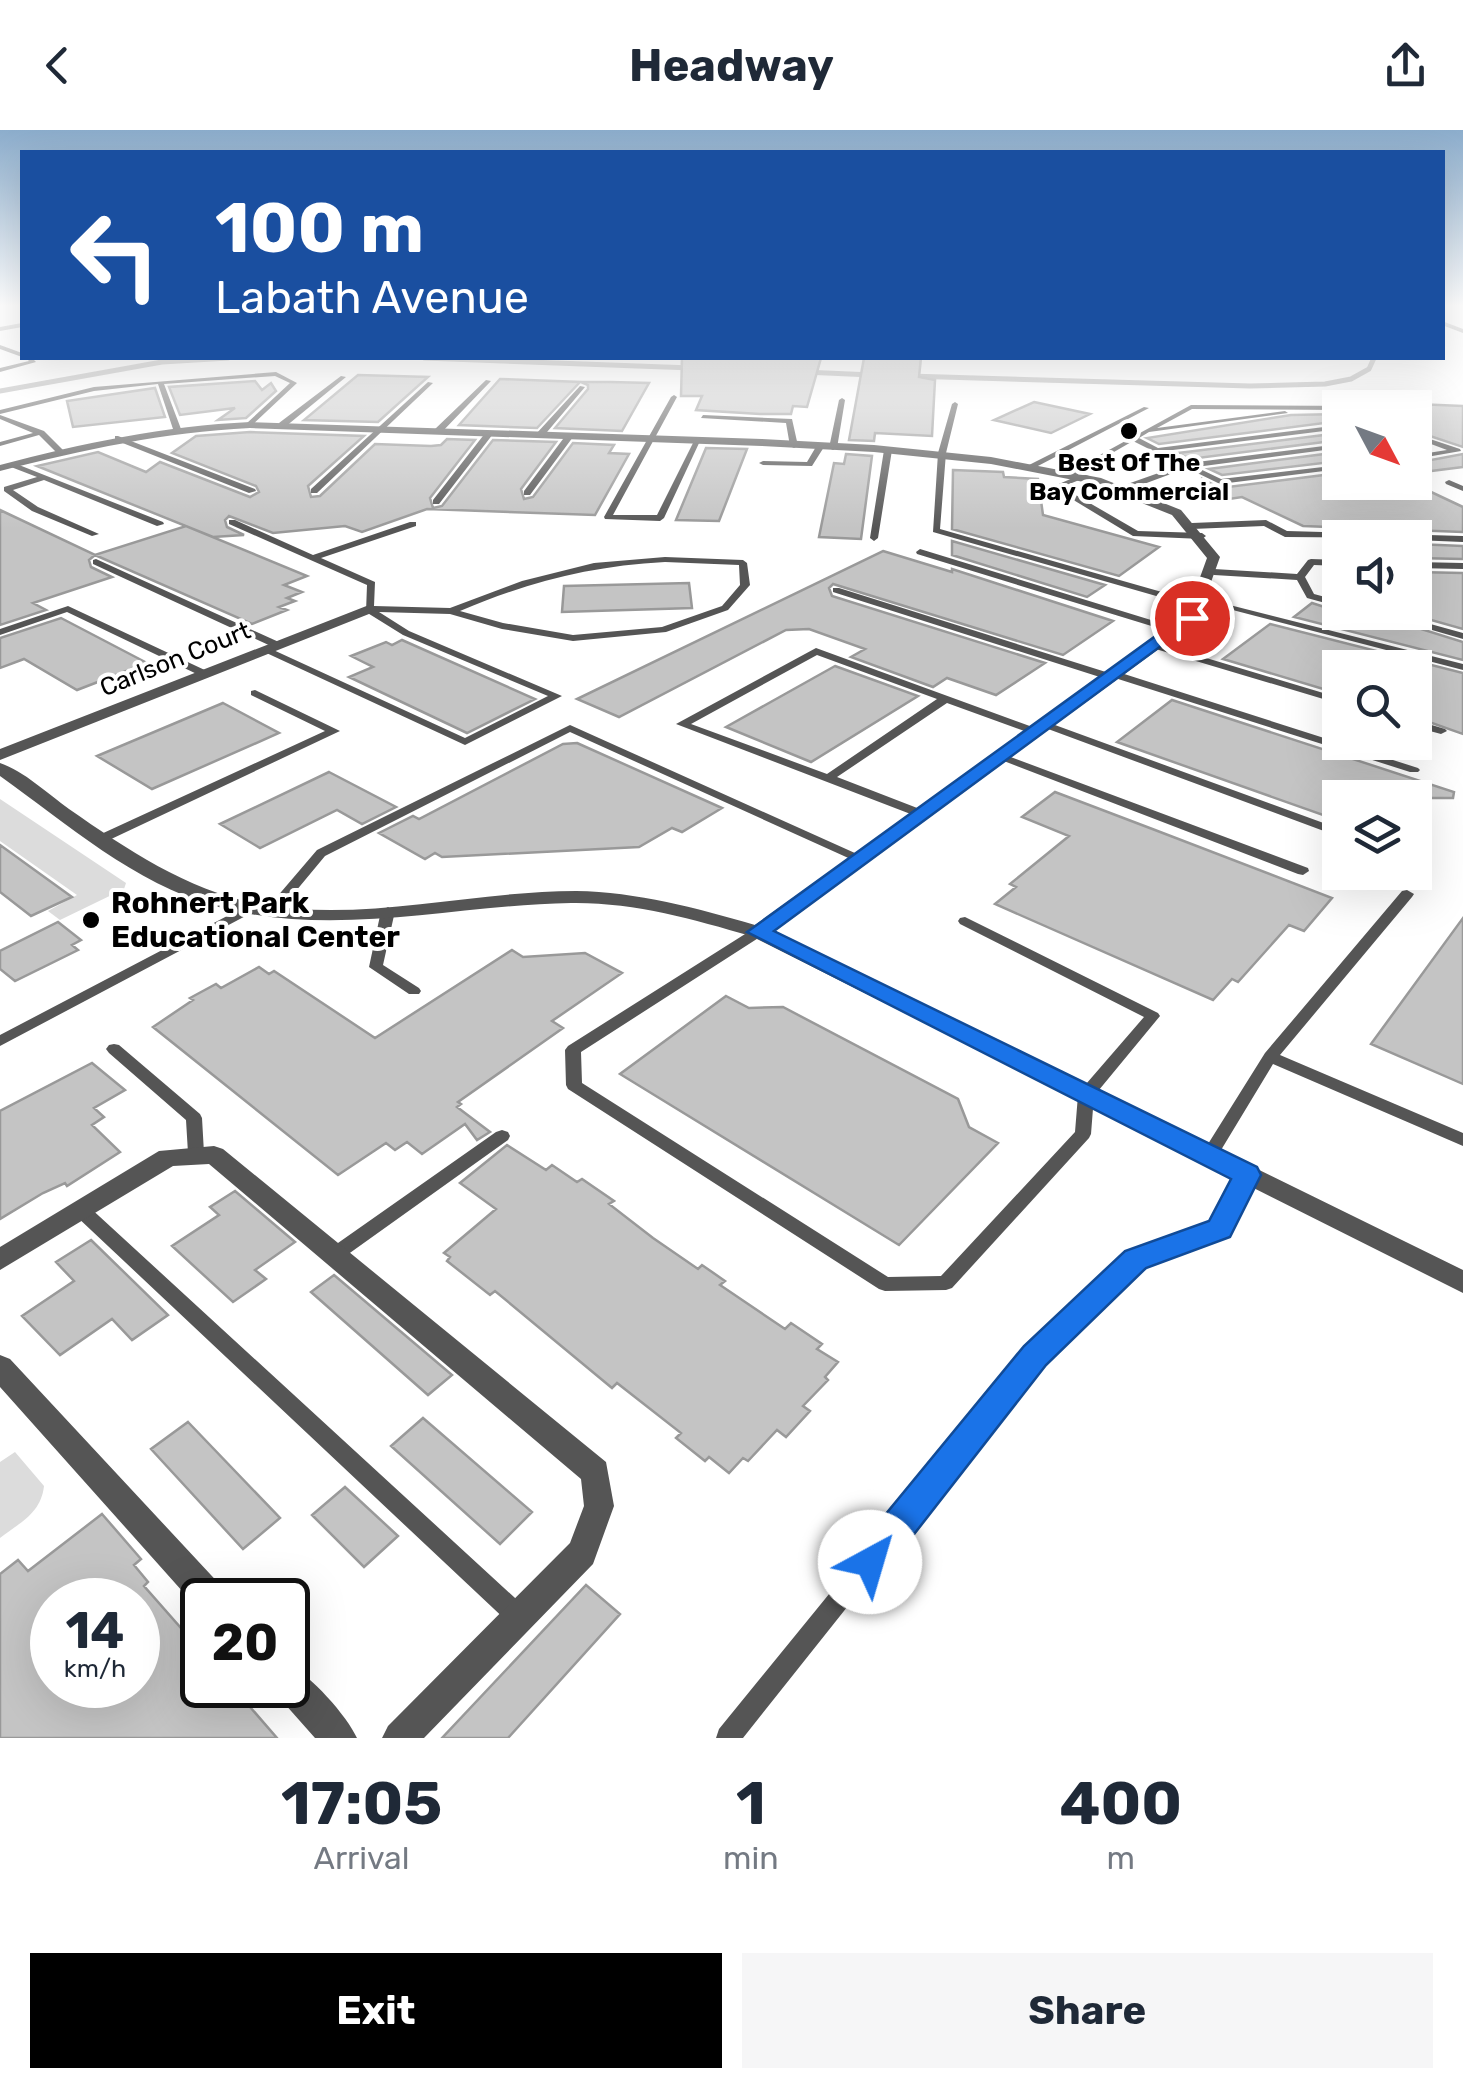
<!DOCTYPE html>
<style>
body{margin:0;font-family:Rubik,sans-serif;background:#f6f6f7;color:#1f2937;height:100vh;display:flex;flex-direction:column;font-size:38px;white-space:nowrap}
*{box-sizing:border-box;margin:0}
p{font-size:32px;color:#747a83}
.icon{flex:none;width:55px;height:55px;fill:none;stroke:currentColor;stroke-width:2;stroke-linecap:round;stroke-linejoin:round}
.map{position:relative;height:1608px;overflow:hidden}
.sheet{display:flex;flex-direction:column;background:#fff;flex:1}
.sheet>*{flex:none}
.guide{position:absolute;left:20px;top:20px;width:1425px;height:210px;border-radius:0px;box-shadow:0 10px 40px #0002;background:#1a4fa0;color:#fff;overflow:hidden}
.needle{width:65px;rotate:131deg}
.fabs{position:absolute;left:1322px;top:260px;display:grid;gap:20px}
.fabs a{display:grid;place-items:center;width:110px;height:110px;border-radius:0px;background:#fff;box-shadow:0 10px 40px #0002;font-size:50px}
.speed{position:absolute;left:30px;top:1448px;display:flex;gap:20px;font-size:50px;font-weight:700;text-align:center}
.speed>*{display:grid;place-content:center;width:130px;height:130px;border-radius:50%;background:#fff;box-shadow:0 10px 40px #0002;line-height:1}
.speed small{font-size:25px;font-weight:400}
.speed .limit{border:5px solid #111;border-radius:15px;background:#fff;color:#111}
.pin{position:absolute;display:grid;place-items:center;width:85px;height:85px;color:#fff;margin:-42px;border:5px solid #fff;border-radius:50%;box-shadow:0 2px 10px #0007}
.me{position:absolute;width:110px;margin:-55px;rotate:39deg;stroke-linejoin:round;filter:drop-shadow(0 0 8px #0008)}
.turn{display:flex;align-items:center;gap:35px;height:210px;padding:0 30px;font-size:45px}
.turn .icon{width:130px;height:130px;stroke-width:2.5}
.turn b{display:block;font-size:70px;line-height:85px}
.eta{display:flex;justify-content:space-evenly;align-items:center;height:170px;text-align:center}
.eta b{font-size:60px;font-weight:700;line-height:70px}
.button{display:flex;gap:20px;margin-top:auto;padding:20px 30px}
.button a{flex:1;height:115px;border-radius:0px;background:#000;color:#fff;font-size:40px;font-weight:700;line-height:115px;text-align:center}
.button a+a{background:#f6f6f7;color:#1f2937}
header{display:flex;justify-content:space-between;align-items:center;height:130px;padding:0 30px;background:#fff;font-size:45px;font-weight:700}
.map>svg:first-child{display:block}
</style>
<header><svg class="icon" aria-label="back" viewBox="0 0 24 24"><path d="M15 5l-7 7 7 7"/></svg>Headway<svg class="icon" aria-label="share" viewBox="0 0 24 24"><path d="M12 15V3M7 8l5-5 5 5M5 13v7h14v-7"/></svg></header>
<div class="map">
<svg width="1463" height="1608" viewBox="0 0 1463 1608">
<rect width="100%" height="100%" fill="#fff"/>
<path fill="#dcdcdc" d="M0,669L126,753L124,759L60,790L48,781L77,765L0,711Z
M15,1322L44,1356C41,1383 21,1392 0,1408V1332Z"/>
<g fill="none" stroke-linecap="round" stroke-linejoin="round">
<path stroke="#a3a3a3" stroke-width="5" d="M424,228L692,238
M804,242L872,245
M909,246L1250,256L1325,254L1351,249L1369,239L1374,228
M0,261L162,232L228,228"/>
</g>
<path fill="#c4c4c4" stroke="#999" stroke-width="2.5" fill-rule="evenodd" d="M682,228H821L807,277L793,276L791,284H760L696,280L702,266H681Z
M864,228H921L919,247L935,250L932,306L875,303L874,311L849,310Z
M358,245L428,247L378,292L304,290Z
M500,249L580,252L537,298L459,295Z
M255,251L262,260L271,253L276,261L246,288L218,290L235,278L180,285L169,257Z
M581,252H611L649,253L622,301L555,298L588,259V255Z
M155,258L165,287L73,297L67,271Z
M1034,272L1090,284L1051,303L994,290Z
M1415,274L1463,276V317L1415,301Z
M1340,284V291L1159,314L1147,308L1291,285Z
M250,302L364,306L308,356L311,367L320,366L375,314L431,316L441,315L447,309L475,310L430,368L433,378L442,376L493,310L556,312L521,359L524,369L533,367L573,313L614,315L609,323L629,324L595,385L427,379L362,402L345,396L273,403L229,386L225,390L227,397L244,405L213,407L37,336L98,322L146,342L160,332L250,367L259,362L256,356L172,323L196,306Z
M1340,303V310L1190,329L1178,323Z
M706,318L747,319L719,391L676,390Z
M1340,322V331L1222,345L1209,339Z
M846,324L872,326L861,409L819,407L834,333L844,334Z
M1463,324V337L1415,343V333Z
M953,340L1003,342L1004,347L1038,349L1043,385L1159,417L1119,446L952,399Z
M1340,343V352H1410L1463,377V402L1303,396L1242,367L1216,371L1200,362L1202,349L1220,358Z
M0,380L95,425L186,396L307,446L284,455L302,462L287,468L295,471L279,477L287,480L252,494L95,425L89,430L91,437L112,447L33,473L46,480L0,495Z
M952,411L1105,455L1087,467L952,425Z
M1415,414L1463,416V429L1415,428Z
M883,421L952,442V439L1113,491L1063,525L833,454L829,458L832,466L1045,533L996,565L947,548L933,557L851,527L865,519L809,499L786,500L619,587L577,569Z
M1415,442L1463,443V499L1403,482H1415Z
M689,453L692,478L562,482L564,456Z
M1312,473L1340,482H1367L1463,512V530L1294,487Z
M61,488L147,533L77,560L24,529L0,538V508Z
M1270,494L1463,543V604L1415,587V538H1340V564L1223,529Z
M402,510L535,569L467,603L349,547L373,537L351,526L386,512L392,515Z
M835,536L918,566L811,632L726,597Z
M1172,570L1454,662L1453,668H1340V691L1117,612Z
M223,573L279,603L152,659L97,626Z
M577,613L722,678L682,702L672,698L639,717L442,727L435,723L425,729L379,703L413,686L419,689L563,614Z
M329,642L396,677L362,694L337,680L260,718L220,694Z
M1055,662L1155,700L1332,768L1304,801L1289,795L1238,852L1232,849L1213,870L995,774L1016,757L1010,754L1069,706L1022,687Z
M0,715L72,767L31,786L0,762Z
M1463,788V954L1371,914Z
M58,792L81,810L72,815L78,820L15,851L0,839V821Z
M512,820L523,827L585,823L622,843L552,891L563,898L458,972L461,974L457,977L490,1002L477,1010L465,994L422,1024L407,1012L395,1020L386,1013L338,1045L153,897L193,870L190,868L216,854L221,858L259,837L269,844L274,841L375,908Z
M726,866L749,878L783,877L958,969L969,997L998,1013L899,1115L620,944Z
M92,933L125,960L94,978L104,987L92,995L120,1022L67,1056L65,1053L43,1063L0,1089V981Z
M507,1015L546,1040L552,1035L577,1052L582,1049L614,1071L609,1074L653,1108L698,1139L702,1135L725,1151L720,1155L785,1199L791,1193L822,1214L817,1219L838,1232L825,1247L828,1250L803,1276L810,1281L786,1307L777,1300L748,1331L743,1328L729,1343L709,1327L705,1331L676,1308L681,1303L617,1253L612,1258L495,1161L490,1165L447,1131L450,1127L444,1123L496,1079L460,1053Z
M235,1061L295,1112L255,1140L266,1149L233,1172L172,1116L219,1085L210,1077Z
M91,1110L168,1185L132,1210L112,1189L60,1225L22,1186L74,1151L56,1132Z
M334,1145L452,1245L428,1265L311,1162Z
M423,1288L532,1382L500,1414L391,1316Z
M188,1292L280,1388L243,1419L151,1319Z
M345,1357L398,1406L364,1437L312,1385Z
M102,1384L141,1429L134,1435L148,1452L144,1456L202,1522V1555H231L277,1608H0V1444L18,1430L28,1441ZM52,1470H138V1555H52Z
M586,1455L620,1484L508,1608H442Z"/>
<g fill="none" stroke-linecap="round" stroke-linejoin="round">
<path fill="#555" fill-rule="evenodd" d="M1442,191L1463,199V203L1442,195Z
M22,193V197L0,201V197Z
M0,215L22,223V227L0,219Z
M26,228H32L36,232L0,242V238L29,231Z
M276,242L297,253L250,297L246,295L247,293L290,253L275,246L164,254L181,299L177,301L173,299L158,254L94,261L0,284V280L94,257Z
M341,246L346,247L285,297H279V293Z
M486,250L491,251L440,304H434V300Z
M428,252L433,253L317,363H311V359Z
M580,256L585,257L542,308H536V304Z
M674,265L677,267L613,385H657L693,313L700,311L664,388L660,391L605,389L604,387L671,267Z
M842,268L845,270L837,318L833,320L829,318L839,270Z
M955,272L958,274L946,323L940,399L1204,474V478H1198L933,402L938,323L952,274Z
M1191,275L1359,276L1362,278H1340V280L1192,279L1157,298L1285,281L1288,283L1149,302L1139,308L1158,318L1340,295V299L1165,321L1189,333L1340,314V318L1196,337L1221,349L1340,335V339L1220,354L1187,338L1125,361H1119V357L1181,335L1133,311L1074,345L1067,343Z
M1144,277L1149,278L1036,337L1029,335Z
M0,285L44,301L65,322L58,324L39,305L0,316V312L33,303L0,289Z
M703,285L792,289L798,316L794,318L790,316L786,293L701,288Z
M486,302L493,304L439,374H433V370Z
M1415,304L1460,319L1461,321L1415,329V325L1447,320L1415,308Z
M566,305L573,307L530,365H524V361Z
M118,306L255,359L256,361L249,363L115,310V306Z
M817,315L824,317L812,336L763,335L759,333L763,331L807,332Z
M888,318L892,320L878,408L874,411L870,408L884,320Z
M14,333L163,392L164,394L157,396L44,350L13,360L38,377L99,404L92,406L32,381L4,361V357L37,347L11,337L10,335Z
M1082,344L1089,346L1062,357L1138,401L1202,403L1206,406L1202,409L1133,406L1052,357Z
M1449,350L1463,356V361L1446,354L1445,352Z
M229,390H235L313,425L410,392H416V396L321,428L375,452L374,476L450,478L522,451L594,433L665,427L743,430L747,433L750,455L728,480L666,502L573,511L502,499L450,484L379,482L409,501L562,566L465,615L260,520L269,518L465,608L548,566L403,505L366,482L367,455L229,394ZM665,432L739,435L740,455L722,476L662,497L573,505L503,493L460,481C529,452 590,436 665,432Z
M1266,390L1287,401L1463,406V412L1415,410V408L1285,407L1264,396L1192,399L1188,396L1192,393Z
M920,419L1177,498L1179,500L1171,502L917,424L916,422Z
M96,429L281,513L282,515L273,517L93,434V430Z
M1311,429L1340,430V436L1314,435L1305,447L1314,464L1340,471V477L1307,468L1297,450L1214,445L1209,442L1214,439L1297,444L1308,430Z
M1415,432L1463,433V439L1415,438Z
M833,458H839L1109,543L1118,542L1418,638L1420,640L1418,642H1410L1115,548L1106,549L833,462Z
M1202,468L1463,534V540L1202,472Z
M68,476L209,542L210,544L209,546H201L67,482L0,505V499Z
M1370,482H1387L1463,503V509Z
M1153,512L1340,568V574L1149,517L1148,515Z
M816,518L1038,599L1040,601L1038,603H1030L947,573L837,647L925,681L927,684L925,687L921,688L676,594ZM817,525L937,569L827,644L691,594Z
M255,560L340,601L107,711H99L97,708L99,705L325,601L251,565V561Z
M1415,590L1445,599L1447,601L1441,604L1415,597Z
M1044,591L1340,699V707L1040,596L1038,594Z
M570,595L866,728L860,732L855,731L570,602L325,726L276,785L271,786L264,782L317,720Z
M1000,623L1308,738L1309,741L1303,745L1298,744L996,628V624Z
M1407,760L1414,764L1412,767L1280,925L1463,1003V1016L1273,934L1215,1030L1209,1032L1203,1030L1201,1026L1203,1022L1265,923L1402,761Z
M250,774L257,778L255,781L0,916V905Z
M388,777L395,781L383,835L419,858L421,861L419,864H409L369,837L381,781Z
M965,787L1158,883L1160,886L1094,966L1091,1004L1089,1008L952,1158L946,1160L885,1161L879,1159L568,959L566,955L565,920L568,916L753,799H763L765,802L763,805L581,922L582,953L888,1147L941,1146L1075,1002L1078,965L1080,961L1144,887L960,794L958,791L960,788Z
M114,914L119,915L200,984L202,988L204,1023L202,1027L196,1029L190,1027L188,1023L186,990L109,923L106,919L109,915Z
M502,1000L508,1002L510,1006L508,1010L340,1130L334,1132L328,1130L325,1125L328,1120L496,1002Z
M1247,1039L1253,1041L1255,1045L1226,1104L1141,1135L1042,1232L743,1608H716L719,1599L1028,1220L1129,1125L1214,1094L1241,1041Z
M81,1073L87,1075L527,1479L530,1487L527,1495L519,1498L511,1495L75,1085L72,1080L75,1075Z"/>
<path fill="#555" fill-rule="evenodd" d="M250,292L762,309L874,315L991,327L1101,348L1181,380L1220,427L1197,491L772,801L1463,1140V1163L751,806C692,789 633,772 571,773C452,775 333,809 215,776C135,754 66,693 0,646V633C24,641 48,664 69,679C128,720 187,760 258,774C363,793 471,761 576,761C637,762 697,778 755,795L1186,486L1207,428L1172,385L1094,354L991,334L874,322L762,316L250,298C164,302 83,320 0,341V335C83,313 165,296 250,292Z
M369,475L374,476V482L0,630V619Z
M214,1016L223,1019L606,1332L614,1376L593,1434L424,1608H382L388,1596L570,1413L584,1376L581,1349L209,1034L173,1036L0,1140V1117L159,1021Z
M0,1225L10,1229L224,1459L228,1470H202L200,1481L0,1257Z
M288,1535C310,1544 347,1586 357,1608H315L276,1564L272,1555H288Z"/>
</g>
<linearGradient id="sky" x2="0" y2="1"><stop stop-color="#8cadcc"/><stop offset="0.44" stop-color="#fff"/><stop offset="1" stop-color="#fff" stop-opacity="0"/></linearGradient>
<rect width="1463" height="399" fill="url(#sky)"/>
<path fill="#1a73e8" stroke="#114b97" stroke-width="2.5" d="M1186,484L1199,488L774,801L1257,1037L1261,1045L1230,1107L1146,1138L1046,1235L883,1444L870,1449L857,1444L852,1432L857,1419L1024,1216L1125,1121L1209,1091L1231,1049L747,802Z"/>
<g fill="#000" stroke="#fff" stroke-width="4">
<circle cx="1129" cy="301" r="10"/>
<circle cx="91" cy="790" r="10"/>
</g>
<g text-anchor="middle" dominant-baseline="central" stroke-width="8" stroke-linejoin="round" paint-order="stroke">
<g font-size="25" font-weight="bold" fill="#000" stroke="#fff">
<text x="1129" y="332">Best Of The<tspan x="1129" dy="29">Bay Commercial</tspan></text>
</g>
<g font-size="25" fill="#000" stroke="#fff">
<text transform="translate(175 529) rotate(-22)">Carlson Court</text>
</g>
<g font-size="30" font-weight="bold" fill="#000" stroke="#fff" text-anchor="start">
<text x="111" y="773">Rohnert Park<tspan x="111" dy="34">Educational Center</tspan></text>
</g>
</g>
</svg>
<div class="fabs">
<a><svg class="needle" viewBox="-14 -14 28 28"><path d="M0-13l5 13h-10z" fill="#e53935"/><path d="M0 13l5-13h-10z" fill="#747a83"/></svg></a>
<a><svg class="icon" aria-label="sound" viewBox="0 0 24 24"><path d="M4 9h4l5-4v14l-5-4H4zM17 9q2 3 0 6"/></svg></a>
<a><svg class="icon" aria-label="search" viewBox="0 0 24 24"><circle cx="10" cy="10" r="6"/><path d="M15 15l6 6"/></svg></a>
<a><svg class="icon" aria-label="layers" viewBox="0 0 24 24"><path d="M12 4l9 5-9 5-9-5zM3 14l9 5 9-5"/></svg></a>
</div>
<div class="speed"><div>14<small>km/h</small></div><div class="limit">20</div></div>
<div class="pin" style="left:1192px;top:488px;background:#d93025"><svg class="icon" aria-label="arrive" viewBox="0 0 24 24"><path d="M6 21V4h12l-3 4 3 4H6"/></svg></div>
<svg class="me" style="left:870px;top:1432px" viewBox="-20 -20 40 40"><circle r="19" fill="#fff"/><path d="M0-13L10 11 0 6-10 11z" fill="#1a73e8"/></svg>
<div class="guide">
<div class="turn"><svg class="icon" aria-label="left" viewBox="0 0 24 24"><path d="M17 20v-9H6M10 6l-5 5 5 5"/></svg><div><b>100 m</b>Labath Avenue</div></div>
</div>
</div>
<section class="sheet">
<div class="eta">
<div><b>17:05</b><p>Arrival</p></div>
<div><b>1</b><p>min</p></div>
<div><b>400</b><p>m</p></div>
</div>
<div class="button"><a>Exit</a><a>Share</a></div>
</section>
